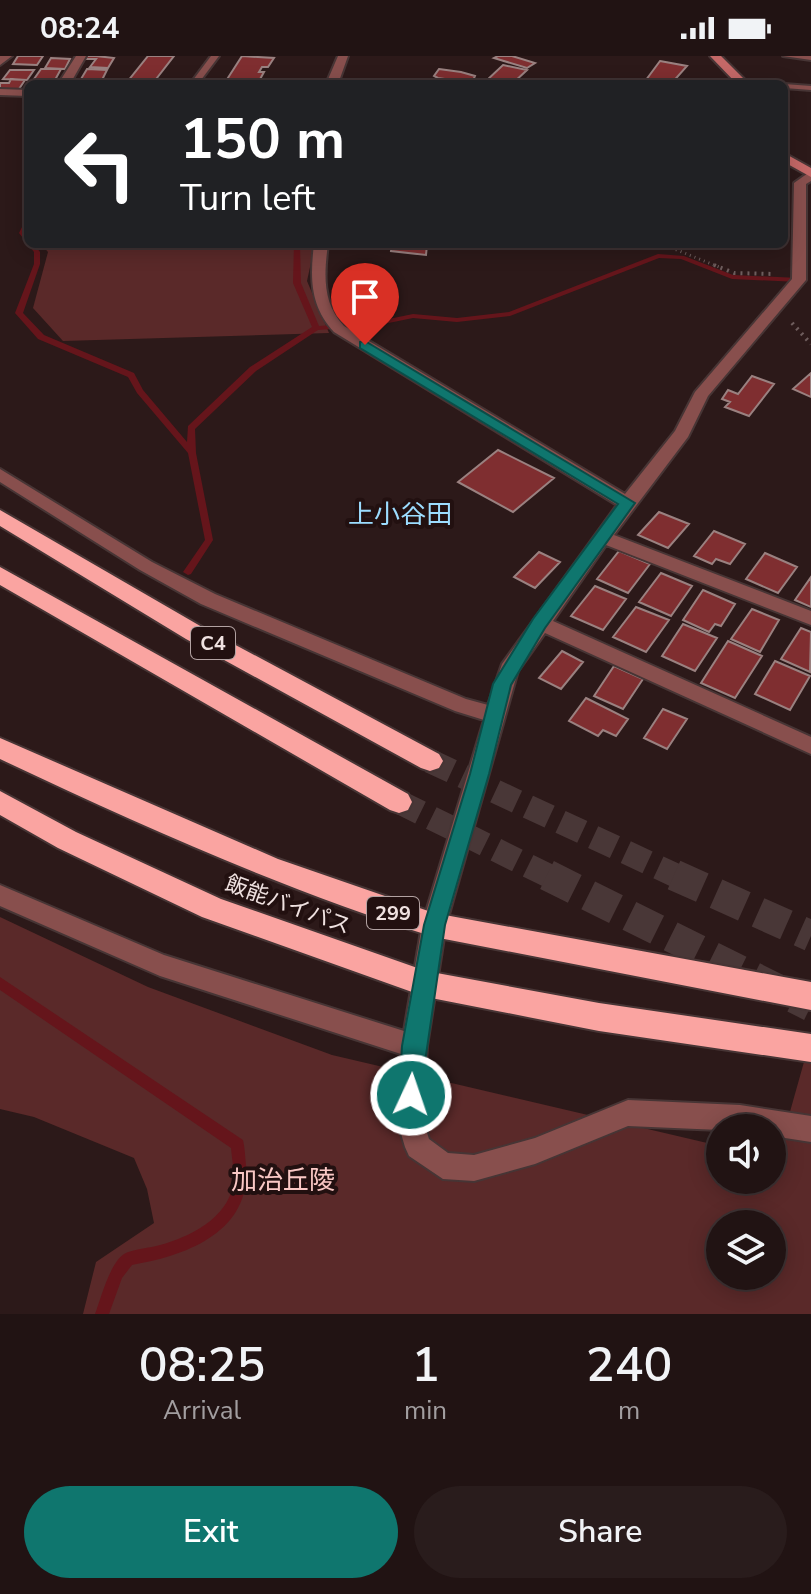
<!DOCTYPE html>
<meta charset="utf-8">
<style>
body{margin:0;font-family:"Nunito Sans","Noto Sans JP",sans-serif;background:#291c1c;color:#f1f3f6;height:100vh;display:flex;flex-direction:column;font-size:30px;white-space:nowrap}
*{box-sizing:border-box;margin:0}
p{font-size:26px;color:#a29ea0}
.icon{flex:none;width:44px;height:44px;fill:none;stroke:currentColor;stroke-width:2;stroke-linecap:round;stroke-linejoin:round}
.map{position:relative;height:1258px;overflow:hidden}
.drawer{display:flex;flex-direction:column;background:#211313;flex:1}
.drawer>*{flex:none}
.top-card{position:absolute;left:24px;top:24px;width:764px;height:168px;border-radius:12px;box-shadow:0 4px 20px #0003,0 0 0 2px #3e3233;background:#202124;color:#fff;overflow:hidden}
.tools{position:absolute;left:706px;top:1058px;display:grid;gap:16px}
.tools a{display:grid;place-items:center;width:80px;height:80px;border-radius:50%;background:#211313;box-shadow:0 4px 20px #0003,0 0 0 2px #3e3233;font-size:40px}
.pin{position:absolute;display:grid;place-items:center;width:68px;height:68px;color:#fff;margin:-82px -34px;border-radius:50% 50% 50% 0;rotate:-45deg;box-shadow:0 0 8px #0007}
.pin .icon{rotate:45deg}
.me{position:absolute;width:88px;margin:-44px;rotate:3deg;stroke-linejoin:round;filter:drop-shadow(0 0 6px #0008)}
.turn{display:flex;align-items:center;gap:28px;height:168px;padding:0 24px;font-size:36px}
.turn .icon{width:104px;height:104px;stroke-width:2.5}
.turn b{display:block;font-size:56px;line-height:68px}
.eta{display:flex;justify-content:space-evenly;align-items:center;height:136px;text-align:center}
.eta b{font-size:48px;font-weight:600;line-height:56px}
.action{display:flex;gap:16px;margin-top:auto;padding:16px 24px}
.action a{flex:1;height:92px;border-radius:48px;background:#0f766e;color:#fff;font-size:32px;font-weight:600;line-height:92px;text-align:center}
.action a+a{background:#291c1c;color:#f1f3f6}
.status{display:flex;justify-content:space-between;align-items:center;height:56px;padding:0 40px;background:#211313;direction:ltr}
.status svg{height:22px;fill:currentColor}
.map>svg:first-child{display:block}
</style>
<div class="status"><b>08:24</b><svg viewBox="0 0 49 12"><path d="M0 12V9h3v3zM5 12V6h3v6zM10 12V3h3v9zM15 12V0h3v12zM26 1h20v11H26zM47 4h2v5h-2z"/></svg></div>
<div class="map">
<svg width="811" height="1258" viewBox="0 0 811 1258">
<rect width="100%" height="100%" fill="#2c1919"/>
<path fill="#5a2929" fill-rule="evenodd" d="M41,188H315L307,225L329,277L63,285L33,252L48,196Z
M0,861L148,931L332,999L720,1090V1124H772V1102H777L811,981V1258H83L96,1206L154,1167L147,1133L134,1102L34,1061L0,1053ZM720,1168H772V1220H720Z"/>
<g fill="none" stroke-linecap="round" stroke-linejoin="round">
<path fill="#65151b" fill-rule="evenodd" d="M28,163V172L25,177L28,181V188H34L40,196V208L23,257L44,279L134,317L143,334L187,386L188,370L250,311L312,271L293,227L294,188H300L301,227L319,270L374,266L413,258L457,262L509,256L658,198L684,200L733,219L799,222L803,224L799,226L732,223L681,203L659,202L510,260L457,266L413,262L374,270L318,274L256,315L195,373L196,397L213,484L191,518L188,519L183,516L205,484L188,397L137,337L128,321L38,283L15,257L34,208V196L19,177L25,165Z
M0,921L243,1084C245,1092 245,1101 246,1109C252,1176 186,1200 132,1209L122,1222L109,1258H95C101,1242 110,1207 124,1198C132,1193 151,1192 160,1189C189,1181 227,1163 233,1129C235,1117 232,1105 231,1092L0,934Z"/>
</g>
<path fill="#7f2e30" stroke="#9a8180" stroke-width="2" d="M18,0H43L37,9L13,8Z
M87,0H96L114,2L108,12L90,11L96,3H85Z
M148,0H174L153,27L128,25Z
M242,0L274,2L268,11H262L259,16H264L259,25L224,28Z
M498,0H512L535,7L527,12L494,2Z
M51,2L70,3L65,13L45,12Z
M660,5L687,10L671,28H643Z
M503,9L527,14L512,28L485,26Z
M41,13H61L55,24L34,23Z
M87,13L107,14L102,24L81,23Z
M439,13L461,16L475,20L472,27L438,22L434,20Z
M10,14H34L27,24L3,23Z
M11,23L25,24L19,33H0V27H9Z
M392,188L427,189L426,199L391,195Z
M811,317V341L793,333Z
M752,320L774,328L749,360L725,351L730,346L722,343L728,334L738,338Z
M498,394L554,422L513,456L458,426Z
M659,456L689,468L668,492L638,479Z
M714,475L745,488L730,508L716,503L712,508L694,500Z
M619,495L650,508L628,537L597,523Z
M539,496L560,506L535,532L514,521Z
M765,497L797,511L778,537L746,523Z
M661,517L692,530L671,560L639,546Z
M811,521V551L795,544Z
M595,530L626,543L603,574L571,560Z
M703,534L735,548L721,570L715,568L709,576L683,564Z
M636,551L669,564L646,596L613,581Z
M752,553L779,564L760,596L731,583Z
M683,568L717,582L695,615L662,600Z
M801,572L811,576L810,616L781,603Z
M728,585L762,600L735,642L701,627Z
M562,595L583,606L561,633L539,622Z
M775,605L810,620L790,654L755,638Z
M614,610L643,623L623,653L594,640Z
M586,642L628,663L616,680L603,674L598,680L569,665Z
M663,653L687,663L667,693L644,682Z"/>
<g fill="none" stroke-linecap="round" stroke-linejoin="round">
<path stroke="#493737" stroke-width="24" stroke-dasharray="24 12" stroke-linecap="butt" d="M430,705L679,821
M399,746L551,821"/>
<path stroke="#493737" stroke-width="31" stroke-dasharray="31 15" stroke-linecap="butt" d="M547,819L811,950
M674,819L811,880"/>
<defs>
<path id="lane" d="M211,0H219L198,28H190Z
M783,0H811V4Z
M782,28H784L811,30V34L784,32Z"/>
<path id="street" d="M0,0H12L0,9Z
M76,0H86L70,28H58Z
M338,0H348L338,28H326Z
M0,33L28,34V40L0,39Z
M811,115V125L806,128V224L708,340L688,381L614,479L811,555V569L606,489L553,565L811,681V698L545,577L518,615L446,869L427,990L423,1064L429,1083L448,1097L474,1099L535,1082L628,1044L740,1049L811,1060V1086L772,1080V1072L720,1074L628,1070L535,1108L474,1125L443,1123L409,1100L405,1091L397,1064L401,998L160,920L0,850V829L164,899L404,975L422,869L484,664L455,655L201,548L140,514L0,426V413L152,506L215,538L466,643L488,649L502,608L617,449L334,276C310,250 310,222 314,188H328C324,218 322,247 344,270L625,438L675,375L695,336L792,223L794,127Z"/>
<path id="secondary" d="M710,0H721L749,28H737Z
M784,97L811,112V121L784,106Z"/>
<path id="highway" d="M0,454L202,571L439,698L443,705L439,712L430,715L421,712L186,583L0,470Z
M0,511L408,738L412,746L408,754L399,757L390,754L0,529Z
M0,682L278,803L434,857L811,926V954L434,881C284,834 142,770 0,703Z
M0,735L76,776L221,843L426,915L599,947L811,978V1006L599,975L426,941L202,861L58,792L0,759Z"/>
</defs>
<use href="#lane" stroke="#473535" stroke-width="4"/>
<use href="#street" stroke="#473535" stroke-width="4"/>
<use href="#secondary" stroke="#473535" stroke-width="4"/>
<use href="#highway" stroke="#473535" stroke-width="4"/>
<path stroke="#6e5d5d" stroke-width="3" stroke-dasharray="1 4" stroke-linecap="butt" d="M662,188L719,211"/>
<path stroke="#6e5d5d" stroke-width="4" stroke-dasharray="2 5" stroke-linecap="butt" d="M714,209L734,217L774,218
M792,267L811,288"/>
<use href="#lane" fill="#884f4d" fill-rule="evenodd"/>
<use href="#street" fill="#884f4d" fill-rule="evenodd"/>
<use href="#secondary" fill="#c46867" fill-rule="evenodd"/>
<use href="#highway" fill="#faa4a1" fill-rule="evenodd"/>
</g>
<path fill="#0f766e" stroke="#0a4d48" stroke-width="2" d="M365,285L635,447L545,572L511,629L489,718L445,869L419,1047L411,1051L403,1047L399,1039L402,990L424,869L470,718L493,628L533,563L618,448L360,292V286Z"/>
<g text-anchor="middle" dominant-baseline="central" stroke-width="8" stroke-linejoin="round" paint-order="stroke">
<g fill="#221010" stroke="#b2a2a2" stroke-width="2">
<rect x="191" y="571" width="44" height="32" rx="6"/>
<rect x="367" y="841" width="52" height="32" rx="6"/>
</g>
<g font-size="20" font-weight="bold" fill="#efe1e0">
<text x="213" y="587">C4</text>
<text x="393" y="857">299</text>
</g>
<g font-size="22" fill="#efe1e0" stroke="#221010">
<text transform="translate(288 849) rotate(20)">飯能バイパス</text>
</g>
<g font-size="26" fill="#9cdcfe" stroke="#221010">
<text x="400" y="458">上小谷田</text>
</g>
<g font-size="26" fill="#fac8c5" stroke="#221010">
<text x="283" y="1124">加治丘陵</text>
</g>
</g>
</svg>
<div class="tools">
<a><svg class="icon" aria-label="sound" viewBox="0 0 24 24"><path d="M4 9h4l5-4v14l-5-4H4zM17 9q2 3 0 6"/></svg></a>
<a><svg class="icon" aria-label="layers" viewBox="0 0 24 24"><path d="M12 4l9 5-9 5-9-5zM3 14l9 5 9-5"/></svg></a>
</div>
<div class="pin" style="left:365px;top:289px;background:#d93025"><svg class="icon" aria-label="arrive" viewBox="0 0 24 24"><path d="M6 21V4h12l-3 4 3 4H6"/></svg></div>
<svg class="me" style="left:411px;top:1039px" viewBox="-20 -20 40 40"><circle r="17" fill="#0f766e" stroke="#fff" stroke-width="3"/><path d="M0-11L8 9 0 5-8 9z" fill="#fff"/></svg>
<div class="top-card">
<div class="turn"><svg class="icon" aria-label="left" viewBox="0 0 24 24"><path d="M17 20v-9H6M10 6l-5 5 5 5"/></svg><div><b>150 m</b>Turn left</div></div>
</div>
</div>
<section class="drawer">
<div class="eta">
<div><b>08:25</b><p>Arrival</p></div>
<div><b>1</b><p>min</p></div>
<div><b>240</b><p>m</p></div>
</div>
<div class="action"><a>Exit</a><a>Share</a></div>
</section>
